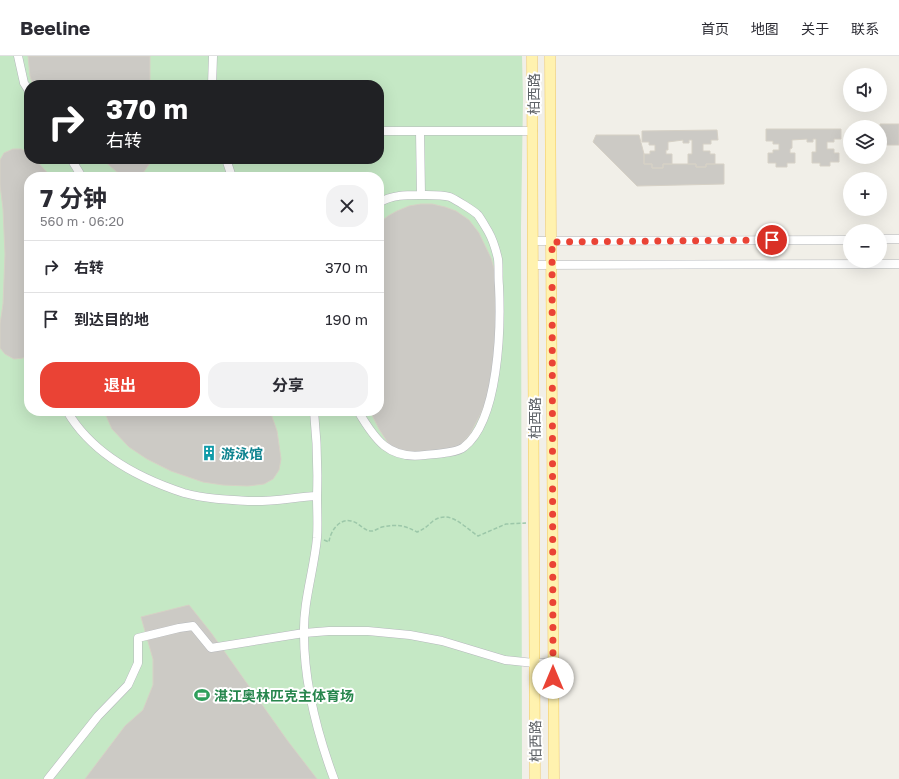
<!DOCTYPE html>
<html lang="zh">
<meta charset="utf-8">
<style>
body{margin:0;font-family:"Golos Text","Noto Sans SC",sans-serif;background:#f2f2f3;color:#2b2b33;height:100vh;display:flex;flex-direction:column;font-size:15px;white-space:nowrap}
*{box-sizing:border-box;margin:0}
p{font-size:13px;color:#7c7c81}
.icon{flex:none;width:22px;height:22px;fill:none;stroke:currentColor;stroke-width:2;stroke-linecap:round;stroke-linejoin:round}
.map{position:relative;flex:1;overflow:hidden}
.sheet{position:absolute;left:24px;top:116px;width:360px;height:244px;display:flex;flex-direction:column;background:#fff;border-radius:16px;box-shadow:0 4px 16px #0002}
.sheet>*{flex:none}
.guide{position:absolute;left:24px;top:24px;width:360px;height:84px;border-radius:16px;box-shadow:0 4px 16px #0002;background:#202124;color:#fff;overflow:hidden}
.fabs{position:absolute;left:843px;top:12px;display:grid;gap:8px}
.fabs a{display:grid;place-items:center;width:44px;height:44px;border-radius:50%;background:#fff;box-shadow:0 4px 16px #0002;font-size:20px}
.pin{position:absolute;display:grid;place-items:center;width:34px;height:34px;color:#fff;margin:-17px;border:2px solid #fff;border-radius:50%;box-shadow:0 1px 4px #0007}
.me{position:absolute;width:44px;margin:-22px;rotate:0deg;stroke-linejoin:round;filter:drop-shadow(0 0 3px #0008)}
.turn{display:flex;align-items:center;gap:14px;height:84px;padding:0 16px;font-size:18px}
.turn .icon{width:52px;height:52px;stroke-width:2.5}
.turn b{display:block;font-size:28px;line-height:34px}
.round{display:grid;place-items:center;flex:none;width:42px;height:42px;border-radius:16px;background:#f2f2f3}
.overview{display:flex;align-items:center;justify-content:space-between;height:68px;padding:0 16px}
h1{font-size:24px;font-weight:700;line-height:30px}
.action{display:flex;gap:8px;margin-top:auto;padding:8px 16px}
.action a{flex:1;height:46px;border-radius:16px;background:#ea4335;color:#fff;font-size:16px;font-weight:700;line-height:46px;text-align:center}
.action a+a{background:#f2f2f3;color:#2b2b33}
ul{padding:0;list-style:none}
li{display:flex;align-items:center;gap:12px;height:52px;padding:0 16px;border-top:1px solid #e1e1e2}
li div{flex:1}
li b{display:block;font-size:15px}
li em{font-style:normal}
header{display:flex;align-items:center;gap:24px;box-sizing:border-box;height:56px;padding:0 20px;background:#fff;border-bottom:1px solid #e1e1e2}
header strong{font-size:19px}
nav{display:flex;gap:22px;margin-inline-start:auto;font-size:14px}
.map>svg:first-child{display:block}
</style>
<header>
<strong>Beeline</strong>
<nav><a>首页</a><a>地图</a><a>关于</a><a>联系</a></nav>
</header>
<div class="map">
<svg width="899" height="723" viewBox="0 0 899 723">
<rect width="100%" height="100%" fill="#f1efe8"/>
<path fill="#c5e8c5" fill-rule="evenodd" d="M0,0H522L523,43L521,171L522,723H0ZM29,29H379V103H29ZM29,121H379V355H29Z"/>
<path fill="#cccac5" stroke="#d6d1c6" d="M28,0H150V29H33L30,20Z
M880,68H899V89H880Z
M766,73H841V83H834V86H827V93H834V97H839V106H830V110H820V107H812V96H816V83H813V86H807V83L792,84V92L790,93V97H795V107H787V111H776V107H768V97H773V94H779V88H773V85H766Z
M717,74L718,84H711V88H703V95H710V98H715V108H706V111H696V108H688V98H692V84H689V87H683V84L668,86V94H666V98H672V108H663V112H652V108H644V98H650V95H655V89H649V86H642V75Z
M596,79H639L644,98V108H652V112H663V108H696V111H706V108H724V128L637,130L593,86Z
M13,93H21L29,97V103H35L51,121H29V300L23,302L14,303L5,298L0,292V268L3,248L5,198L3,153L0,129V104L4,97Z
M102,103H152V104L143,117L129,120L117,116Z
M421,148H432L445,151L456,155L469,164L479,177L491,202L500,234L491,333L480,359L470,378L459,391L414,402L390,390L379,373L370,355H379V167L388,160L397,155L409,150Z
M104,355H270L277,375L281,403L279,414L273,423L264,428L248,430L223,429L203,426L171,415L147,403L129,391L112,373Z
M189,549L212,578L287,684L317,723H85L125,670L143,654L153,629V603L141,561Z"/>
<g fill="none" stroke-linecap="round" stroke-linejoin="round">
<defs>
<path id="minor" d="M18,0L24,27L29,35
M212,29L213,0
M379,75H533
M420,75L421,139
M71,103L82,121
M226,103L232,121
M880,183H899
M533,185L850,184
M533,209L899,208
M67,355C92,398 138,422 184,437C205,443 229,444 250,445C273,446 295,441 317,440
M314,355C317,384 318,411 317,440C317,454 318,468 317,482C314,514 303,546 304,578C304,628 317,677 334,723
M358,355C375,384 389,404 425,399C435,398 457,397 464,391C499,364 501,272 499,230C498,221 499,212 498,203C496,194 492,182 488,175C485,170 481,163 478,159C473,154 456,144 450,141C443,139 433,139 426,139C410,139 392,138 379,147
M48,723L98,660L128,629L138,607V582L179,572L193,570L211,592L304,577L329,575H368L410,579L442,585L505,604L534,607H553"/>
<path id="major" d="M532,0L535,723
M550,0L554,723"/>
</defs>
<use href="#minor" stroke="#b5b8bc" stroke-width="9"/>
<use href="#major" stroke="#f2c960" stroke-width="11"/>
<path stroke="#9cc7a9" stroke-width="1.5" stroke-dasharray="4 2" stroke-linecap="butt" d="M324,484L329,486C330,476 339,462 351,465C359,466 364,476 373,475C376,474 379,472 382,471C397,468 404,469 417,476C425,473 427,470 433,465C450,453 464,471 478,480L506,468L526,467"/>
<use href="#minor" stroke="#fff" stroke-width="8"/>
<use href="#major" stroke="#fff2af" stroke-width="10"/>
</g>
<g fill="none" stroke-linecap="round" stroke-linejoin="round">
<path stroke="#ea4335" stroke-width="7" stroke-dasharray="0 12.6" d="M553,622L552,186L772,184"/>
</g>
<defs>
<symbol id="building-bare" viewBox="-9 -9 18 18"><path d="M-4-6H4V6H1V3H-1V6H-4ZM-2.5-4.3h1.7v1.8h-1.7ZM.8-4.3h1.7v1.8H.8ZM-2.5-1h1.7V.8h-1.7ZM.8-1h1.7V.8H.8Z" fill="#0f9aa8" stroke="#fff" stroke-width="2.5" paint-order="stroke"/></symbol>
<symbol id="stadium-bare" viewBox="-9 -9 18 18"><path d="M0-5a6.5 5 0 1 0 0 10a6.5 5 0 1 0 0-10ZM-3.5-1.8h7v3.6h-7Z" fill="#2e9e5b" stroke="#fff" stroke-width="2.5" paint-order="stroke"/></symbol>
</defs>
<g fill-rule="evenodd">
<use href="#building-bare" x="198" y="386" width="22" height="22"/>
<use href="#stadium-bare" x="191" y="628" width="22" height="22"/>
</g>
<g text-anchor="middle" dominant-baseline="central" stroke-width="4" stroke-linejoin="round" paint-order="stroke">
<g font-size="14" fill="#5f6368" stroke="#fff">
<text transform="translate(533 38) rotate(-90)">柏西路</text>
<text transform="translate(534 362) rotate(-90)">柏西路</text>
<text transform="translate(535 685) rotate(-91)">柏西路</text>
</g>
<g font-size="14" font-weight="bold" fill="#0d838f" stroke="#fff" text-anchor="start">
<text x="221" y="397">游泳馆</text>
</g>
<g font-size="14" font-weight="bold" fill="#27864d" stroke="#fff" text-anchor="start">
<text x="214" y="639">湛江奥林匹克主体育场</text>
</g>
</g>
</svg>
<div class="fabs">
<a><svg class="icon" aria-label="sound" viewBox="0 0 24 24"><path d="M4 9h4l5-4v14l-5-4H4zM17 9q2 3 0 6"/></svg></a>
<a><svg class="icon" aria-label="layers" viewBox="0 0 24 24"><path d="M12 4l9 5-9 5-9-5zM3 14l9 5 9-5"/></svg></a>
<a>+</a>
<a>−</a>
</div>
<div class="pin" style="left:772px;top:184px;background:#d93025"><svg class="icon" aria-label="arrive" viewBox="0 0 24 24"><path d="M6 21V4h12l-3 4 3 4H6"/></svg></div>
<svg class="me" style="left:553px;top:622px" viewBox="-20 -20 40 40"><circle r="19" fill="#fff"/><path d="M0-13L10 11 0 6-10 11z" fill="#ea4335"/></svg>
<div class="guide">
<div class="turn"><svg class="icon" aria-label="right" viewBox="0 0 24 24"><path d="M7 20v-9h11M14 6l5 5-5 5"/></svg><div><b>370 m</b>右转</div></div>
</div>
<section class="sheet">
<div class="overview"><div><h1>7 分钟</h1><p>560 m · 06:20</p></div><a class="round"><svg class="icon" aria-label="close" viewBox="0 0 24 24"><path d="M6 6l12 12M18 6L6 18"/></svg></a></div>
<ul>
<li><svg class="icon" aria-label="right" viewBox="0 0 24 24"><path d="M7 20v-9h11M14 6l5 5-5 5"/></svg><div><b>右转</b></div><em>370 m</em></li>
<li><svg class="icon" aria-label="arrive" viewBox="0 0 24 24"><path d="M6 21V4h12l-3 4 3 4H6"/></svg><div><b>到达目的地</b></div><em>190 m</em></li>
</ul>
<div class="action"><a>退出</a><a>分享</a></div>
</section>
</div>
